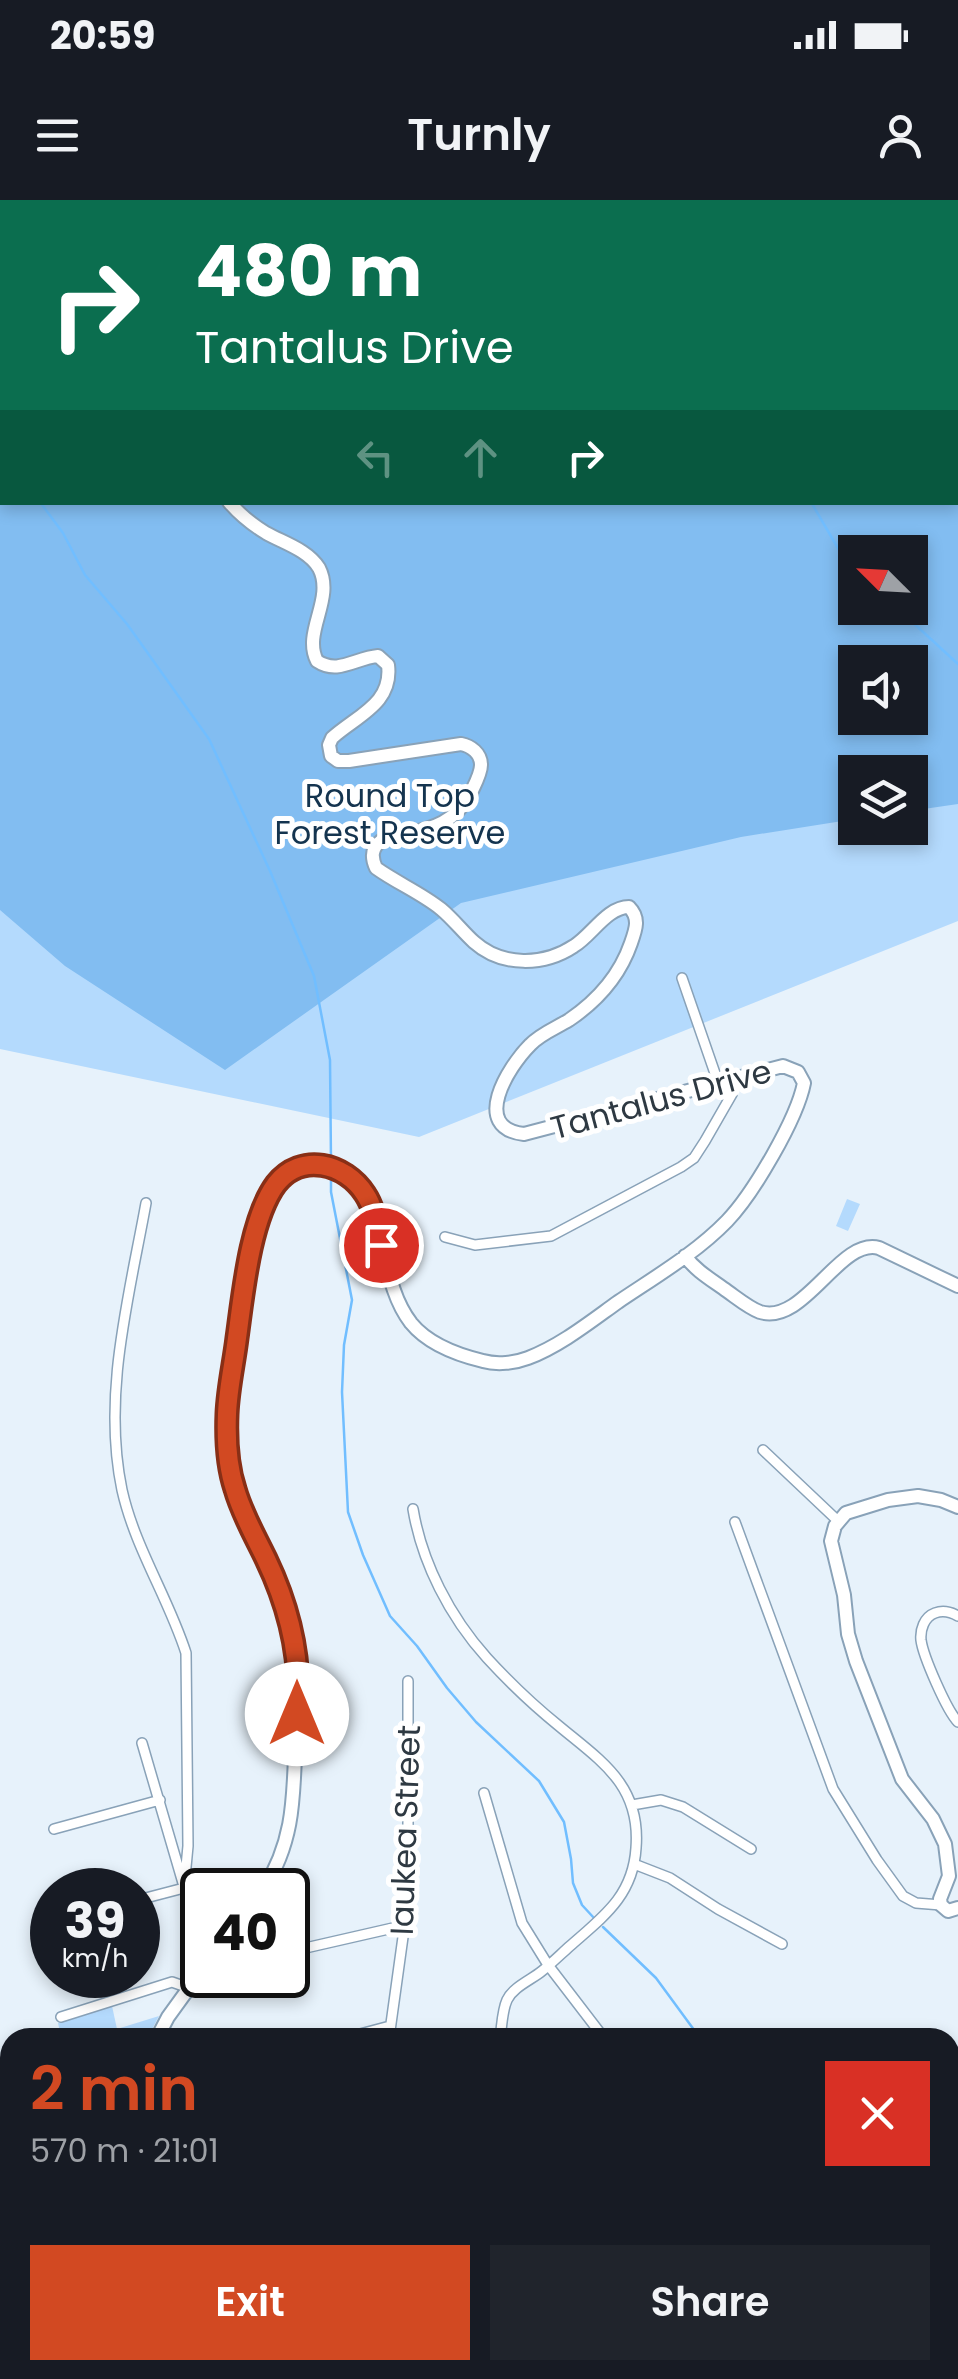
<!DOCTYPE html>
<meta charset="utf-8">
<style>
body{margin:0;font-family:Poppins,sans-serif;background:#20242c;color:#f1f3f6;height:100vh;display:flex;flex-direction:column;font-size:38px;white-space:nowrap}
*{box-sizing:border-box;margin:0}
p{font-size:32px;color:#9ea1a6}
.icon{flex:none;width:55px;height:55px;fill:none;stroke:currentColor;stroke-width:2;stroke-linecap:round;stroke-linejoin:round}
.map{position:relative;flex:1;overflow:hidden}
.details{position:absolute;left:0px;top:1828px;width:960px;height:352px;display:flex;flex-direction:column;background:#171b24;border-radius:30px 30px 0 0;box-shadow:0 5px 15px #0003}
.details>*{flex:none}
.top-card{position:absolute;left:0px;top:0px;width:960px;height:305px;box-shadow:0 5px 15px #0003;background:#0b6e4f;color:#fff;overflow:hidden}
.needle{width:65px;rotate:294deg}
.buttons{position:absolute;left:838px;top:335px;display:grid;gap:20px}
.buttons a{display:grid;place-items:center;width:90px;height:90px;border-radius:0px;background:#171b24;box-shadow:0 5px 15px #0003;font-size:50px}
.speed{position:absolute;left:30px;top:1668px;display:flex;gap:20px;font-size:50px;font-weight:700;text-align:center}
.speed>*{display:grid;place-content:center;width:130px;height:130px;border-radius:50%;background:#171b24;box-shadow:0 5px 15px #0003;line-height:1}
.speed small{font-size:25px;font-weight:400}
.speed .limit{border:5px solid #111;border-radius:15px;background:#fff;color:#111}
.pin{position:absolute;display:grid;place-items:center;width:85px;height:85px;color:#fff;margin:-42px;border:5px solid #fff;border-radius:50%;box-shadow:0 2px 10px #0007}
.me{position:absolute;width:110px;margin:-55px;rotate:0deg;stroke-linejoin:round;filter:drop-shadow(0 0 8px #0008)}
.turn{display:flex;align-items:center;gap:35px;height:210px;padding:0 30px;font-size:45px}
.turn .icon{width:130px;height:130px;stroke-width:2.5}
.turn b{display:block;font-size:70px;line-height:85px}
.lanes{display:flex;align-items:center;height:95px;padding:0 30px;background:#0003;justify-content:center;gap:50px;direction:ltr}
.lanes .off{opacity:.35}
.round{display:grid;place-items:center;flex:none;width:105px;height:105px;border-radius:0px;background:#20242c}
.headline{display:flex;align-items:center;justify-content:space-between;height:170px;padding:0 30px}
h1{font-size:60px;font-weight:600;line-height:75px;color:#d24922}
.cta{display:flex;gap:20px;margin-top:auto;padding:20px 30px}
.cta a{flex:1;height:115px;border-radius:0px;background:#d24922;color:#fff;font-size:40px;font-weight:600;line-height:115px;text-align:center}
.cta a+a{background:#20242c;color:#f1f3f6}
.status{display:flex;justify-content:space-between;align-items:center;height:70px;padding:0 50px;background:#171b24;direction:ltr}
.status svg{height:28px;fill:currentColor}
header{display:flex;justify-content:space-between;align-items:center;height:130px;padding:0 30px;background:#171b24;font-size:45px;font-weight:600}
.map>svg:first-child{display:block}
</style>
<div class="status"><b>20:59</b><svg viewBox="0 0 49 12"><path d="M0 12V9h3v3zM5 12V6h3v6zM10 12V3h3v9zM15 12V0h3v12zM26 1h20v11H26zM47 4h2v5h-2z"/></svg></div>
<header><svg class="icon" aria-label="menu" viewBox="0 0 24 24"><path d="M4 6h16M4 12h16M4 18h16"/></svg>Turnly<svg class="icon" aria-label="person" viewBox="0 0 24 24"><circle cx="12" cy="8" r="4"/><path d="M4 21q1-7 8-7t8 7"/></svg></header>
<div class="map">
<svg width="958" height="2179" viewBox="0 0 958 2179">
<rect width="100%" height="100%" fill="#e7f2fb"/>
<path fill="#b4dafd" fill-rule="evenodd" d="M0,0H958V721L419,937L0,849ZM2,2H958V302H2ZM855,352H910V408H855ZM855,462H910V518H855ZM855,572H910V628H855Z
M847,999L860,1004L848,1031L836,1026Z
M112,1806L117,1829L159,1816L148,1837H61L58,1823Z
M950,1925H958V1993H950Z
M418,2170H584L593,2179H419Z
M712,2170H778L776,2179H710Z"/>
<path fill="#82bdf1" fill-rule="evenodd" d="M0,0H958V604L910,611V572H855V619L741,637L461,703L225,870L65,766L0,710ZM2,2H958V302H2ZM855,352H910V408H855ZM855,462H910V518H855Z"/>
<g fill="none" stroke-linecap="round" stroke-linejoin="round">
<path stroke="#71beff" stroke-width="2.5" d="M573,0L575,2
M680,0L682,2
M0,250L2,254
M40,302L63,333L85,375L127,424L209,539L270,671L314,776L330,860L331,962
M811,302L839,350L855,367
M897,408L958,464
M331,975V992L352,1100L344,1145L342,1192L348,1312L363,1355L390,1416L417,1446L447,1488L476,1522L539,1581L564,1622L571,1659L573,1683L582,1705L594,1718
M603,1727L656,1778L700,1838
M950,2029L958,2030"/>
<defs>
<path id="street" d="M682,778L718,882
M445,1037L475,1045L551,1036L681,967L694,958L705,941L732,894L734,877
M763,1250L838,1321
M413,1309C422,1363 450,1417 487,1458C509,1482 533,1505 559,1526C601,1561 641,1585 636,1648C633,1696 603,1717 570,1746C561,1754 552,1763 542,1771C531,1780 513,1787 507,1800C502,1811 502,1826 500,1838
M735,1322L833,1589L877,1660L903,1696L916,1703L941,1705
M958,1416C951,1412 943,1410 935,1413C924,1417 920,1430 921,1440C923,1456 947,1511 958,1522
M142,1543L202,1748
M484,1593L522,1723L548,1765L604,1838
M632,1605L661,1600L683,1607L751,1649
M54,1629L160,1600
M634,1664L670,1678L718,1709L782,1744
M138,1700L184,1688L188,1646L186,1453C168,1397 135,1348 122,1290C102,1195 129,1097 146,1003
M288,1752L406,1725
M61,1817L172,1782L189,1788
M345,1838L390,1826
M389,1838L408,1701V1481
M0,2027L10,2025
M0,2080L10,2077
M337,2170L349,2179"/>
<path id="secondary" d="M0,154L2,156
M229,302C240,315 253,325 266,333C284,343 308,350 319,368C335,399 302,432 317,461C338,475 355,458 378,456L388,465C393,504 356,516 332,538L329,545L331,556L338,561H349L461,544C471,546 481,553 481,565C481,574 474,586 470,595C455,621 434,629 405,634C398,636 389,636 382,640C371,648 371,657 376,668C397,683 421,693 441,709C453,719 463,732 474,742C502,767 544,766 574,746C592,735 607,707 629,707C640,718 636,729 631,743C620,775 597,801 569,820C556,828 540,834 530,845C508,867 470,928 524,934L783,866L798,872L804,883C797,919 753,994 727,1021C696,1053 655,1077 618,1102C590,1122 560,1146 528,1158C515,1163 497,1165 483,1161C458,1155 428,1144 411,1123C371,1071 396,989 324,966C308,961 295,966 283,977C255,1002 252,1048 246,1083C235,1146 219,1214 232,1278C241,1322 270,1361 285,1403C300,1445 298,1486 296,1530C293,1590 297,1637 263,1690
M685,1056C696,1071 712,1080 727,1091C737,1098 749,1108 760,1112C804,1126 840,1037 879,1048L958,1086
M958,1307L941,1300L918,1296L888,1300L846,1313L835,1326L831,1341L844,1395L848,1434L856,1461L902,1579L933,1619L945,1644L949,1676L940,1699L941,1705L948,1711L958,1708
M157,1838L168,1817L202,1770
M950,2060L958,2062
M29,2179L36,2170
M98,2179L100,2170
M144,2179L147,2170"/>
</defs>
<use href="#street" stroke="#89a2b8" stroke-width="12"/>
<use href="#secondary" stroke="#89a2b8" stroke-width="16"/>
<use href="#street" stroke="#fff" stroke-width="9"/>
<use href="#secondary" stroke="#fff" stroke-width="12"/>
</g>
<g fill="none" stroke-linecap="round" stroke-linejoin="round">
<defs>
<path id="route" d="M297,1514C302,1459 290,1409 266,1359C255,1336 242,1314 235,1289C227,1265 226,1239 227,1214C228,1188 234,1163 237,1138C243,1095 250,1019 276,984C301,952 345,963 365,994C375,1009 377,1028 381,1045"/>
</defs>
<use href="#route" stroke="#882f16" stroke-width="25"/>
<use href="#route" stroke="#d24922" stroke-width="18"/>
</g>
<g text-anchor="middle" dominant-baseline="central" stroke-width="10" stroke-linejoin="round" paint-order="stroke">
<g font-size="32" fill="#14344f" stroke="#fff">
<text x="390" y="595">Round Top<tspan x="390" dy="37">Forest Reserve</tspan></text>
</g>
<g font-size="32" fill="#2e3942" stroke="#fff">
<text transform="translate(661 899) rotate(-15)">Tantalus Drive</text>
<text transform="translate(405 1630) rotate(-88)">Iaukea Street</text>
</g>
</g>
</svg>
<div class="buttons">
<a><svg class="needle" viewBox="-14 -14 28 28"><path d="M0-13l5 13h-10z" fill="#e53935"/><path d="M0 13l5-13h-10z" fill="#9ea1a6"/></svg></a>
<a><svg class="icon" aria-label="sound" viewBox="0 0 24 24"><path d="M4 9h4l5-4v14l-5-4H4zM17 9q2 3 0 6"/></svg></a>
<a><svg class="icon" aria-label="layers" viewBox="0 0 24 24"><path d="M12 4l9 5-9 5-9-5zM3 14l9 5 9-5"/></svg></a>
</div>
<div class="speed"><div>39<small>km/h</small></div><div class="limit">40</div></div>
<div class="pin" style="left:381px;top:1045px;background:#d93025"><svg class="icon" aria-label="arrive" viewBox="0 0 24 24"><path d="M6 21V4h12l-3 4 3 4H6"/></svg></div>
<svg class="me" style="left:297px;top:1514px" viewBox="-20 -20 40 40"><circle r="19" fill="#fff"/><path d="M0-13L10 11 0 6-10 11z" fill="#d24922"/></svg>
<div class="top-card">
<div class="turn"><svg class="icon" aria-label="right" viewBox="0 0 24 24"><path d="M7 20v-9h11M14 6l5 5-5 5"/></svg><div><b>480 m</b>Tantalus Drive</div></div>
<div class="lanes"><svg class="icon off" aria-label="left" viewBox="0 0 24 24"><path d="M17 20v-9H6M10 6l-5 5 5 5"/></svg><svg class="icon off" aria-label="ahead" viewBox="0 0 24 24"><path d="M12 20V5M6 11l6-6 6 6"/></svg><svg class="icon" aria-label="right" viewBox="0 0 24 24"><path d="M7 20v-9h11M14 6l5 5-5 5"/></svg></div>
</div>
<section class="details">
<div class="headline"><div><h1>2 min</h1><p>570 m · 21:01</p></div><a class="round" style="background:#d93025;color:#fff"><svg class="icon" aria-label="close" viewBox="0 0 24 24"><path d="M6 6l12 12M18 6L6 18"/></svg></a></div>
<div class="cta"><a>Exit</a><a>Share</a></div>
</section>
</div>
